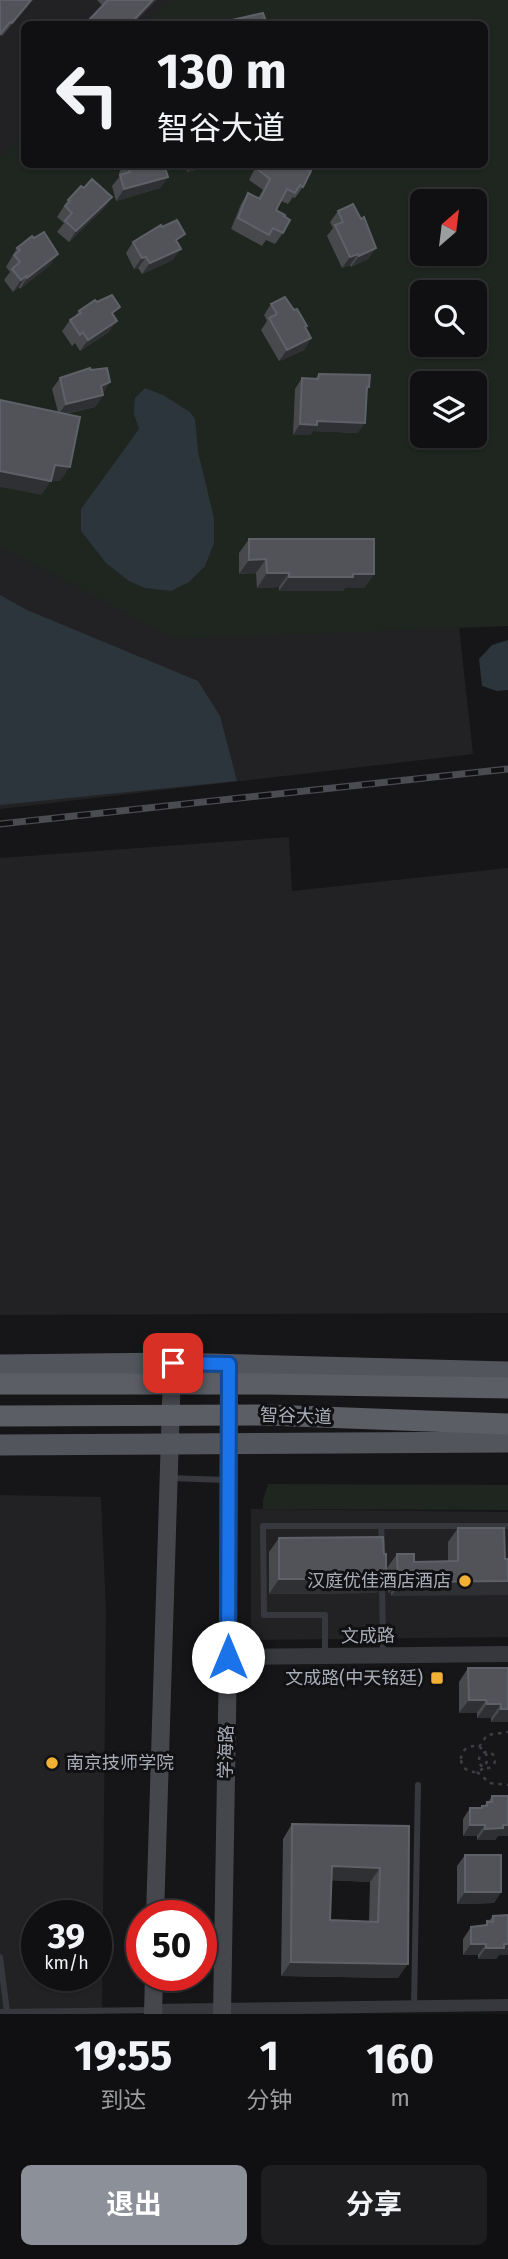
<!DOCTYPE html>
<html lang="zh">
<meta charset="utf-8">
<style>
body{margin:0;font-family:"Fira Sans","Noto Sans SC",sans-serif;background:#1e1e20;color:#f1f3f6;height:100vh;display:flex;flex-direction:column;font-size:26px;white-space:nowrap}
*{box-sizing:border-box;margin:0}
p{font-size:23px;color:#9c9d9f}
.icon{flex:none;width:38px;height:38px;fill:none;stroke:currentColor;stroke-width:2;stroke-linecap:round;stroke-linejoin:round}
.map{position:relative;height:2014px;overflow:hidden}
.drawer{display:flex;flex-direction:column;background:#101012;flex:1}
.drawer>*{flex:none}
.hud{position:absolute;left:21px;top:21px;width:467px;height:147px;border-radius:10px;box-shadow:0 2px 5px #0004,0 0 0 2px #303032;background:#101012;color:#f1f3f6;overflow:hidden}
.needle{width:46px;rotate:28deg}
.controls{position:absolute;left:410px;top:189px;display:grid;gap:14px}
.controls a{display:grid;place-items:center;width:77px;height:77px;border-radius:10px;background:#101012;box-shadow:0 2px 5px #0004,0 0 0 2px #303032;font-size:35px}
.speed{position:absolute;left:21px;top:1900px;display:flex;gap:14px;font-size:35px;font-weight:700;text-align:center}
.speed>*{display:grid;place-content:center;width:91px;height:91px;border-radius:50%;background:#101012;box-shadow:0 2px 5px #0004,0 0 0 2px #303032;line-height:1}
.speed small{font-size:18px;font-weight:400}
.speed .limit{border:10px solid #d22;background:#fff;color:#111}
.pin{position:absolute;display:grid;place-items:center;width:60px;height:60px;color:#fff;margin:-30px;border-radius:14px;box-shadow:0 4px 10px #0006}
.me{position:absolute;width:77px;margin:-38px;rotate:0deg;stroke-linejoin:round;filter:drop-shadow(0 0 5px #0008)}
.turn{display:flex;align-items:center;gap:24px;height:147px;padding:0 21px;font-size:32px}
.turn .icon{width:91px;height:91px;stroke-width:2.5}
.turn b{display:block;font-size:49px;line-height:60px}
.eta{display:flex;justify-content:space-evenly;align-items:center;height:119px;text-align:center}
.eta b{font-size:42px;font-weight:700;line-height:49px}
.cta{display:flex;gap:14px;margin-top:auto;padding:14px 21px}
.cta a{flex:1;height:80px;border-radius:10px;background:#8c9099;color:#fff;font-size:28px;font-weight:700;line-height:80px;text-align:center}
.cta a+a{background:#1e1e20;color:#f1f3f6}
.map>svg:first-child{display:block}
</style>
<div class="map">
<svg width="508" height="2014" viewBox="0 0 508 2014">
<rect width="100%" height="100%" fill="#161618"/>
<path fill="#222225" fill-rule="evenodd" d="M0,0H349L350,24H24V164L422,254V436H438L473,754L0,809Z
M289,837L292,891L508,868V1313L0,1315V858Z
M0,1495L101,1497L106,1610L102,2014H0ZM37,1916H96V1976H37Z
M251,1509L508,1512V1637L251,1640Z"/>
<path fill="#1e261f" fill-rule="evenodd" d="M171,0H508V626L176,639L0,547V157L24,135V164H485V24H144ZM422,201H474V254H422ZM422,292H474V345H422ZM422,383H474V436H422Z
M268,1484L508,1485V1510L263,1509V1500Z"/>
<path fill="#2c353c" d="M145,388L163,395L190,412L195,419L198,452L214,518V543L205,566L189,582L171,591L145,588L129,581L106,563L81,531V509L139,429L134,414L135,398Z
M0,595L27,610L198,681L220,716L237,781L0,805Z
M508,640V690L497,691L482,686L479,659L492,645Z"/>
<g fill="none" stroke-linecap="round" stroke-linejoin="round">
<path stroke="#3d3f44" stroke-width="2.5" stroke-dasharray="3.5 5" stroke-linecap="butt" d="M461 1759a13 13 0 1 1 26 0a13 13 0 1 1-26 0Z
M479,1747L487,1735L508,1732
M479 1760a8 8 0 1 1 16 0a8 8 0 1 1-16 0Z
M477,1772L490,1783L508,1785"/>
<path stroke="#37383d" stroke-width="6" d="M170,1478L225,1480
M381,1526H508
M382,1577L383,1653
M325,1656V1615H264L263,1526H381L382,1545
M0,1957L7,2012
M414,2007L418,1785
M0,2012L152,2010"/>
<path stroke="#37383d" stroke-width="12" d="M153,2010L508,2005"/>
<path stroke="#37383d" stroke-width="16" d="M228,1657L508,1654"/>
<path stroke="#45474d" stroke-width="18" d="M155,1916L172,1371
M153,2014L154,1976
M222,2014L228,1657L229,1370"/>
<path stroke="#53555c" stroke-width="21" d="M0,1365L172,1363L508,1372
M0,1445L508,1442"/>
<defs>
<path id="rail" d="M0,824L508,769"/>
</defs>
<use href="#rail" stroke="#4a4c52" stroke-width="7"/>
<use href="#rail" stroke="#111113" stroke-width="4.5" stroke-dasharray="13" stroke-linecap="butt"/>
<path stroke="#5b5e65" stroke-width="21" d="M0,1384H267L508,1388
M0,1416L268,1415L508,1424"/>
</g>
<path fill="#47494d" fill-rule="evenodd" d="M0,0H33L2,36L1,35L0,36Z
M97,0H157L103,6Z
M124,164H168L166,170L168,177L160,188L116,201L112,186L120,176L119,173Z
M185,164H220L187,172Z
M257,164H302L301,166L303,187L295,198L293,197L288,204L281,201L276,210L284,216L283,233L275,244L266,240L262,246L231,229L241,204L248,193L258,198L263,190L249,180Z
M84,188L112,197L104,208L69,242L57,232L64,223L57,217L68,200Z
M338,211L376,248L368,259L351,267L350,265L342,268L327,236L333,228L330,222Z
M162,227L178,244L173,260L142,274L138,268L134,269L126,253L133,242Z
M17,248L50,265L20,289L19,287L13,292L4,280L10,272L6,267Z
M97,302L114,317L109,332L80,351L75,343L72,346L62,331L70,320L74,317L79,311Z
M271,304L306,328L311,338L304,350L279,361L261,330L267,321L264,315Z
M319,374L369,387L366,392L358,433L313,431L310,435H293L295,389L302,378L315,379Z
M60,378L102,393L103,395L95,407L65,414L60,481L51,480L41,495L58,412L52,389Z
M249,539L374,574L364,588H345L343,591H279V587L257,588L256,573L239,574V553Z
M458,1528L505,1559L391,1596V1593H388L387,1568L397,1554L414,1562L448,1561V1542Z
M279,1538L384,1554L386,1579L376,1593L269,1594V1552Z
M468,1668H508V1722H491V1718H477V1713H459V1682Z
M492,1796L498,1836L495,1840H477V1836H463V1819L470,1808H480L482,1806H484L487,1802H488Z
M292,1824L409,1826L398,1978L281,1976L283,1839ZM331,1880L370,1882L369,1921L330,1920Z
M465,1855L501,1892L494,1903L457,1904V1866Z
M508,1915V1955H499L496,1959H478V1955H463V1939L471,1927L485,1925L493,1916Z"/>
<path fill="#2f3033" d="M31,0H33L2,36L12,23Z
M153,0H157L133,24H130Z
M193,164H220L187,172Z
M168,177L160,188L116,201L124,189Z
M112,197L104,208L69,242L76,231Z
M376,248L368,259L351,267L359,256Z
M181,249L173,260L142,274L150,263Z
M58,254L50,265L20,289L27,278Z
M358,254L350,265L342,268L350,257Z
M146,257L138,268L134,269L142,258Z
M26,276L19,287L13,292L21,280Z
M117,321L109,332L80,351L88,340Z
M311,338L304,350L279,361L287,350Z
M110,382L103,393L101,386Z
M103,395L95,407L58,415L66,404Z
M317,421L365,423L358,433L313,431L310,435H293L300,424Z
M55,465L70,467L60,481L45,479Z
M0,471L51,481L41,495L0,487Z
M266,559L256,573L239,574L249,560Z
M267,573H289L279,587L257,588Z
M353,574H374L364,588H345L343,591H279L289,577Z
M279,1579H386L376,1593L269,1594Z
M398,1579H401L391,1593H388Z
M508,1581V1595L391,1596L401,1582Z
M469,1700H486L477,1713H459Z
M487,1704H501L491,1718H477Z
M501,1709H508V1722H491Z
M470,1825H485L477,1836H463Z
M503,1825H508V1836H498L495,1840H477L485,1829Z
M332,1866L380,1868L370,1882L322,1880Z
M465,1892H501L494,1903L457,1904Z
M471,1944H486L478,1955H463Z
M504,1944H508V1955H499L496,1959H478L486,1948Z
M291,1962L408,1964L398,1978L281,1976Z"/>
<path fill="#525359" stroke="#5f6168" stroke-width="2" fill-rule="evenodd" d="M0,0H31L12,23L10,22L0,34Z
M108,0H153L130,24H85Z
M263,13L267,24H228L233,23L232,20Z
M127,164H168V167L165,168L168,177L124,189L120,175L130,172Z
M259,164H302L301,166L311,171L303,187L300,185L295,193L287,189L276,210L285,215L284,216L290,220L283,233L273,228L269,235L238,218L248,193L260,199L270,179L257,169Z
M92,179L112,197L76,231L65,221L72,213L65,206L70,201L68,200L81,186L84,188Z
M353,204L361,219L364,217L376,248L359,256L358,254L350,257L335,225L343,222L338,211Z
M177,220L185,234L176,240L181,249L150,263L146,257L142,258L133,242L161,225L162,227Z
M44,232L58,254L27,278L26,276L21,280L12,269L20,262L14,255L20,250L17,248L32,236L34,238Z
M112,295L120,307L112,313L117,321L88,340L83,332L80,335L70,320L81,313L79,311L95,300L97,302Z
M285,297L294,310L297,309L307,326L305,327L311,338L287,350L269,318L277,314L271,304Z
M90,368L91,370L107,368L110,382L101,386L103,395L66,404L60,378Z
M319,374L370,375L369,387H367L365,423L317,421V425L300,424L302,378L318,379Z
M0,400L80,417L70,467L55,465L51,481L0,471Z
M249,539H374V574H353V577H289V573H267L266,559L249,560Z
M458,1528H504L505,1559H508V1581L401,1582V1579H398L397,1554H414V1562L458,1561Z
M383,1537L384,1554H386V1579H279V1538Z
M468,1668H508V1709H501V1704H487L486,1700H469Z
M492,1796H508V1825H503V1828L485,1829V1825H470V1808H482V1806H487V1802H492Z
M292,1824L409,1826L408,1964L291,1962ZM332,1866L380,1868L378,1922L330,1920Z
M465,1855H501V1892H465Z
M508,1915V1944H504V1948H486V1944H471V1927L487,1925V1921L493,1922V1916Z"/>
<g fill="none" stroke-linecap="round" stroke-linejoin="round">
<defs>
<path id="route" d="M173,1363L229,1364L228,1657"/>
</defs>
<use href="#route" stroke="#114b97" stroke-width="18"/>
<use href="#route" stroke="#1a73e8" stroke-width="12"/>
</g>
<g fill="#f2b134" stroke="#111113" stroke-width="2.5">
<circle cx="465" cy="1581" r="7"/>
<rect x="430" y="1671" width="14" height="14" rx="3.5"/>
<circle cx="52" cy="1763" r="7"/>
</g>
<g text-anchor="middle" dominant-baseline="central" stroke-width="6" stroke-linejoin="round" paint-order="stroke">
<g font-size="18" fill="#a8adb8" stroke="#111113">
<text transform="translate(296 1416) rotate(2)">智谷大道</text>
<text transform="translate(368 1636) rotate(-1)">文成路</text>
<text transform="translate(226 1752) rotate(-89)">学海路</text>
</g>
<g font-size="18" fill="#a8adb8" stroke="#111113" text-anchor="end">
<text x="451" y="1581">汉庭优佳酒店酒店</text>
<text x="423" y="1678">文成路(中天铭廷)</text>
<text x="66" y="1763" text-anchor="start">南京技师学院</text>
</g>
</g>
</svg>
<div class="controls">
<a><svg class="needle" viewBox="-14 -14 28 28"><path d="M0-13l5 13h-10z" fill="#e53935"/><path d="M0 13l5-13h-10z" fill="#9c9d9f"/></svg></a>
<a><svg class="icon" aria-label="search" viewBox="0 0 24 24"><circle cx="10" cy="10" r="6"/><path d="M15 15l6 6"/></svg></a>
<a><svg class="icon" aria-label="layers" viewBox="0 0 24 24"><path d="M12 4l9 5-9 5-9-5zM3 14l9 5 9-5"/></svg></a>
</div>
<div class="speed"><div>39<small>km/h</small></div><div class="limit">50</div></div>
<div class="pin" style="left:173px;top:1363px;background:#d93025"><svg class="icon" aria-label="arrive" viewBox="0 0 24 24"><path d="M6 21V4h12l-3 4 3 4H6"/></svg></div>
<svg class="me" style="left:228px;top:1657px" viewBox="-20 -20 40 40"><circle r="19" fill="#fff"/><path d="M0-13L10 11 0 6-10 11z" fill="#1a73e8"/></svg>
<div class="hud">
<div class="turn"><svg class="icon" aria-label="left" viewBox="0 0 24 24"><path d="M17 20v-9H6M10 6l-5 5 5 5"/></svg><div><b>130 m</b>智谷大道</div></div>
</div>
</div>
<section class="drawer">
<div class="eta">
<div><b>19:55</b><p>到达</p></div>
<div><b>1</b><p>分钟</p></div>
<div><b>160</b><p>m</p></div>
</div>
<div class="cta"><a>退出</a><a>分享</a></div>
</section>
